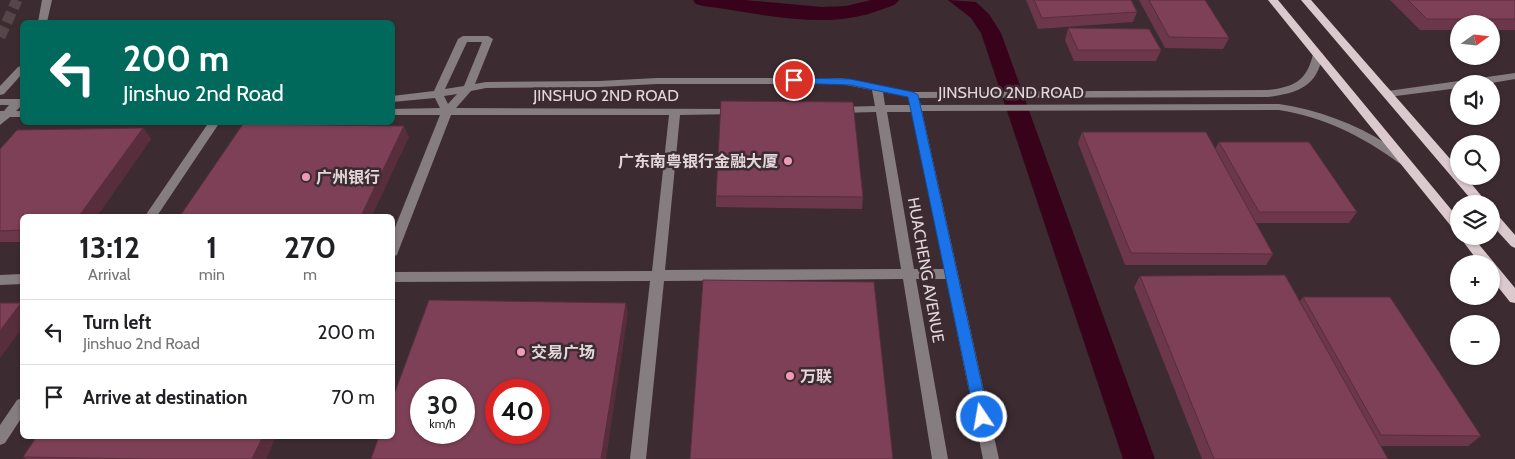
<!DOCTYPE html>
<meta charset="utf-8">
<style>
body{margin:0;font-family:Cabin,"Noto Sans SC",sans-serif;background:#f6f6f6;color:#202124;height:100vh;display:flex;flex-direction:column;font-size:19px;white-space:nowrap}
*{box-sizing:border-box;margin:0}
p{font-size:16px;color:#757577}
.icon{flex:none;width:28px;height:28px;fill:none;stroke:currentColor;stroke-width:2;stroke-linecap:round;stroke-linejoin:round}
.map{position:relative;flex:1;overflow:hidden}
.sheet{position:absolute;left:20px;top:214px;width:375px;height:225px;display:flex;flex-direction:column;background:#fff;border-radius:8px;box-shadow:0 1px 4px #0004}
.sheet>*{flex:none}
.top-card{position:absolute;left:20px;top:20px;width:375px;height:105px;border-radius:8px;box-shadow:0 1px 4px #0004;background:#00695c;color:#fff;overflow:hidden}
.needle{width:32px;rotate:75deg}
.controls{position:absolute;left:1450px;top:15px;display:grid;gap:10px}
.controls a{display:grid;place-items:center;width:50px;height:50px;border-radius:50%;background:#fff;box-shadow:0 1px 4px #0004;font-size:25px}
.speed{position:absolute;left:410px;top:379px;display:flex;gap:10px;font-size:25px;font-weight:700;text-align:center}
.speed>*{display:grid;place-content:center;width:65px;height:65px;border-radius:50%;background:#fff;box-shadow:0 1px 4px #0004;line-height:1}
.speed small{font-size:12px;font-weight:400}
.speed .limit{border:8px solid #d22;background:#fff;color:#111}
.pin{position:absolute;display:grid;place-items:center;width:42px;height:42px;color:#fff;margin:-21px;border:2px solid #fff;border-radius:50%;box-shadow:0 1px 5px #0007}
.me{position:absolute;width:55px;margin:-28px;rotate:348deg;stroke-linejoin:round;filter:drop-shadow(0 0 4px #0008)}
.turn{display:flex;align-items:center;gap:18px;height:105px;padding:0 20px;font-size:22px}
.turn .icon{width:65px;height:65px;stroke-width:2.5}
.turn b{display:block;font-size:35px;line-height:42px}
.eta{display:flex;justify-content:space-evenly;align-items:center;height:85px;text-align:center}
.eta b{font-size:30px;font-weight:700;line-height:35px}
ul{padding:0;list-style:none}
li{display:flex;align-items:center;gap:15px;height:65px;padding:0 20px;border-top:1px solid #e0e0e0}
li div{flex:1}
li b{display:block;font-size:19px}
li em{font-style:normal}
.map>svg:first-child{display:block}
</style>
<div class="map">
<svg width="1515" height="459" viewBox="0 0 1515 459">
<rect width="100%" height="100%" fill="#3c2c31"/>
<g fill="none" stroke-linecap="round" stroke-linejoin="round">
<path fill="#39021b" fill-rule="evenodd" d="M693,0H745L822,7L846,6L871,0H899C895,6 889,7 883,9C827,32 760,13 703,6L696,4Z
M948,0L976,2L989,14L1001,33L1155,459H1123L981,33L971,18Z"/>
<path stroke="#55464a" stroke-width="11" stroke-dasharray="11 5" stroke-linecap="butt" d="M0,37L17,0"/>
<path fill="#867d80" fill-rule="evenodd" d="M42,0H52L47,22H38Z
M463,36H488L493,39L475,84L486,82L599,81L657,78H841L913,92L1268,90C1294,87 1307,81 1313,54L1318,51L1323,54C1317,87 1298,93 1268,97L913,98L883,92L885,105H910L911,100H919L921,105L1279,104C1318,110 1354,123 1387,144C1394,148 1404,153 1409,160L1403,164L1399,163C1362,136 1324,117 1279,110L922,111L999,459H983L946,279H916L948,459H932L903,279L664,281L646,459H630L650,281L392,282V272L652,271L669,115H451L398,252L397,255L392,257V235L440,115H392V109L440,108L435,98L392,102V96L434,91L458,39ZM467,42H482L464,86L445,89ZM657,84H841L872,90L875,106L837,107L832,110L837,113L876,112L901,269L665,270L680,115L737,114L741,113L742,111L741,109L456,108L471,91L486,88L599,87ZM457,94L448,104L444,96ZM887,112H912L944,269H914Z
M22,66V74L4,94L0,95V86L18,67Z
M1515,73V79L1486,84H1459V88L1388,97L1383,94L1388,91Z
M0,99H22V105L16,111H22V117H10L0,125V111H4L9,105H0Z
M209,122H220L157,216H145Z
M22,274V284L0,285V275Z
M22,398V417L5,443L0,445V425L17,400Z"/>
<path fill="#dbc9ce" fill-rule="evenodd" d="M1268,0H1278L1459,219V232L1455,231Z
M1301,0H1311L1459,169V176H1465L1488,204H1475Z
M1491,211L1495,212L1515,235V248L1511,246L1491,224Z
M1459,236H1472L1515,288V303L1510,302L1491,278V264H1480Z"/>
</g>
<path fill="#6c374a" d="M1026,0H1131L1137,12L1133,22L1038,29Z
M1139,0H1205L1229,38L1223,49L1165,48Z
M1390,0H1515V30H1491V24H1459V30H1420Z
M1068,28L1161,50L1156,61H1074L1065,40Z
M143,128L151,139L97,216H22V242H0V149Z
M1082,132L1215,149L1219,142L1357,212L1349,223H1256L1273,254L1266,265H1125L1078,143Z
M716,196L863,197L862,209L716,207Z
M1140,276L1300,301L1303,297L1481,436L1468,446H1380L1388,459H1202L1134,287Z
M276,436L266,459H26L23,457Z"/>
<path fill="#582d3c" d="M404,126L409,137L372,216H361Z
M143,128L151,139L97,216H79Z
M21,303L22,305V328L0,358V331Z
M626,303L628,314L606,459H601Z
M263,436H276L266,459H252Z"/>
<path fill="#7e4056" stroke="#582d3c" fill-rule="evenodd" d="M1034,0H1131L1137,12L1042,18Z
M1149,0H1205L1229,38L1169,37Z
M1408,0H1515V19H1427Z
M1068,28L1149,29L1161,50H1078Z
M721,101L853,102L863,197L716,196Z
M243,124L404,126L361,216H180Z
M143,128L79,216H22V230L0,231V149L17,130Z
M1082,132H1206L1273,254L1131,253Z
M1219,142H1309L1357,212H1259Z
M1285,275L1388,459H1214L1140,276Z
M703,280L874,282L893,459H690Z
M1303,297H1390L1481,436L1381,435Z
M429,300L626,303L601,459H371L379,436H392V400ZM421,390H464V432H421ZM496,390H539V432H496Z
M0,303H21L0,331Z
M37,436H263L252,459H146L23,457Z"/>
<path fill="#1a73e8" stroke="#114b97" d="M791,78L850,79L913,92L918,95L989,417L987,421L982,423L977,421L975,417L908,97L850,85L794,83L789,80Z"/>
<g fill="#f09ab6" stroke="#3c2c31" stroke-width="2">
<circle cx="788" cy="161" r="5"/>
<circle cx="306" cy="177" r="5"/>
<circle cx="521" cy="352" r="5"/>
<circle cx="790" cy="376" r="5"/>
</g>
<g text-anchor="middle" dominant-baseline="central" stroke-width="5" stroke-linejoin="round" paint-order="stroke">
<g font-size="16" fill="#e2d7da" stroke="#3c2c31">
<text x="1011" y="92">JINSHUO 2ND ROAD</text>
<text x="606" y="95">JINSHUO 2ND ROAD</text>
<text transform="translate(926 270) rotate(80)">HUACHENG AVENUE</text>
</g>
<g font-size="16" font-weight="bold" fill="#e2d7da" stroke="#3c2c31" text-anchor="start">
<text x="778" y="161" text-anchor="end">广东南粤银行金融大厦</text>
<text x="316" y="177">广州银行</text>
<text x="531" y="352">交易广场</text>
<text x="800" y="376">万联</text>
</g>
</g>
</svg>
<div class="controls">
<a><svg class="needle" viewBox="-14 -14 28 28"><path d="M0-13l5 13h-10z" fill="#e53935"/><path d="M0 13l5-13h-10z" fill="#757577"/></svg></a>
<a><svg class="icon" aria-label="sound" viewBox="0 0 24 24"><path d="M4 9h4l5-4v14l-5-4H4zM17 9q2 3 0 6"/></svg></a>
<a><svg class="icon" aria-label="search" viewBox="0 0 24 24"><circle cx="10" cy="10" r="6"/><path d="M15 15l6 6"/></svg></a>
<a><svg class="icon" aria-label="layers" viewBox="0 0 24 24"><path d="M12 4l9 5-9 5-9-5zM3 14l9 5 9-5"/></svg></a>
<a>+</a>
<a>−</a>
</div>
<div class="speed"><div>30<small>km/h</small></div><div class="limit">40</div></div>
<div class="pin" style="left:794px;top:80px;background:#d93025"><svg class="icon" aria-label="arrive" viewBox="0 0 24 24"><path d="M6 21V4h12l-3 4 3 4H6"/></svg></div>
<svg class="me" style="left:982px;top:417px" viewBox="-20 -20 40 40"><circle r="17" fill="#1a73e8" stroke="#fff" stroke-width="3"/><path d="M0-11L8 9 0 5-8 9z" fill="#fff"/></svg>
<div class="top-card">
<div class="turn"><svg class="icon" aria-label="left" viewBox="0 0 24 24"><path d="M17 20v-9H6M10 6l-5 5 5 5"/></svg><div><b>200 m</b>Jinshuo 2nd Road</div></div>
</div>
<section class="sheet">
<div class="eta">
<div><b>13:12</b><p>Arrival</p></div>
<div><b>1</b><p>min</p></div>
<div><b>270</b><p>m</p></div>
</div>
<ul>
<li><svg class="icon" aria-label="left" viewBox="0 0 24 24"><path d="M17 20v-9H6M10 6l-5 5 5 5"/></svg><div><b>Turn left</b><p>Jinshuo 2nd Road</p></div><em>200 m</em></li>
<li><svg class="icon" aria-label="arrive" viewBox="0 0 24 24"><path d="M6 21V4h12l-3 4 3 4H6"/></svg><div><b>Arrive at destination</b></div><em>70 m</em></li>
</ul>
</section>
</div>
